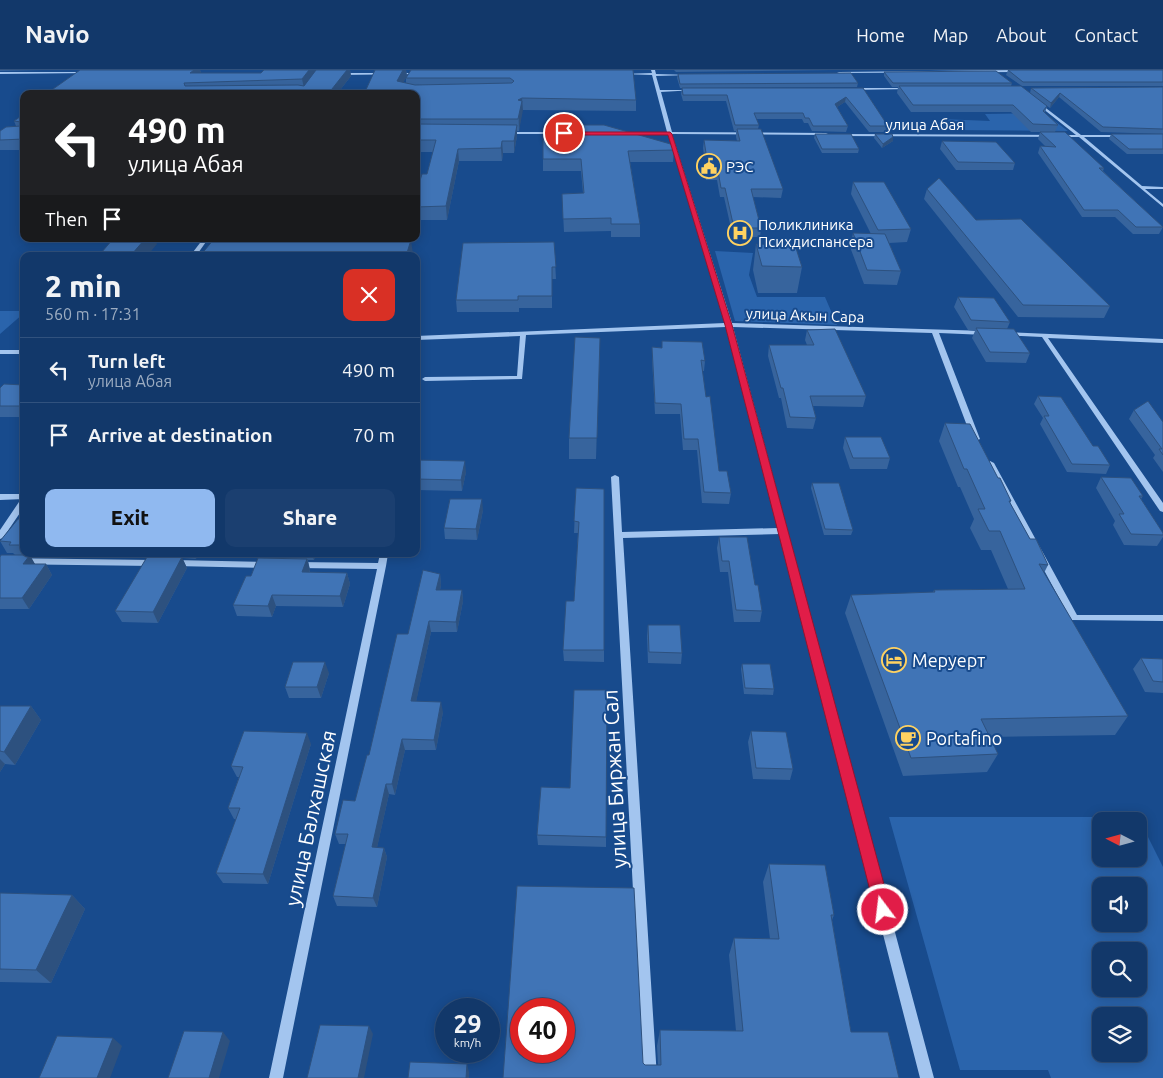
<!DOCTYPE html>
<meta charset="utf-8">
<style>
body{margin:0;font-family:Ubuntu,sans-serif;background:#1b3f70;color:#f1f3f6;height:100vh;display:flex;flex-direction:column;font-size:19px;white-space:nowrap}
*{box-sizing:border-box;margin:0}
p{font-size:16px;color:#9cacc1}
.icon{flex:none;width:28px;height:28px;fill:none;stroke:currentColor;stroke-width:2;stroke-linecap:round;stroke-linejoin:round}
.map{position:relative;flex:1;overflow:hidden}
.panel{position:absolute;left:20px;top:182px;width:400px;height:305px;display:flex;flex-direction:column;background:#12386a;border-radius:10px;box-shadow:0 2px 12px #0003,0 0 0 1px #31527e}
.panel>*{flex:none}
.guide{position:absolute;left:20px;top:20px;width:400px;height:152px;border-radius:10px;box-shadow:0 2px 12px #0003,0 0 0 1px #31527e;background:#202124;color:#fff;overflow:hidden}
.needle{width:32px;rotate:276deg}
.controls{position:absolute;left:1092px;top:742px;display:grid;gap:10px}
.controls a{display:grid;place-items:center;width:55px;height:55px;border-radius:10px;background:#12386a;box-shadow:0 2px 12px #0003,0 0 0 1px #31527e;font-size:25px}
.speed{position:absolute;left:435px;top:928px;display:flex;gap:10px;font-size:25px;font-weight:700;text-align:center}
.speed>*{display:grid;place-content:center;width:65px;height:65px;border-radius:50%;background:#12386a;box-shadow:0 2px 12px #0003,0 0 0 1px #31527e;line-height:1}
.speed small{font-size:12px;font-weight:400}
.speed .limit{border:8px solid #d22;background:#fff;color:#111}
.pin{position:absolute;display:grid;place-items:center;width:42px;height:42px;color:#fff;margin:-21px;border:2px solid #fff;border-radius:50%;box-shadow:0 1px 5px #0007}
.me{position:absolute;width:55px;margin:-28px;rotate:345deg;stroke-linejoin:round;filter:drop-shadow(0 0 4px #0008)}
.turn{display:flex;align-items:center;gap:18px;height:105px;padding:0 25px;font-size:22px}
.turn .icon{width:65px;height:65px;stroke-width:2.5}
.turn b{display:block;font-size:35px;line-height:42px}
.then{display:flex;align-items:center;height:48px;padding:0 25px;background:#0003;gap:10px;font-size:19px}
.round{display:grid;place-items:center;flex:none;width:52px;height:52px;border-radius:10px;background:#1b3f70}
.headline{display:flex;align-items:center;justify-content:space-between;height:85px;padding:0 25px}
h1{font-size:30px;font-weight:800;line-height:38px}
.primary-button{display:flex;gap:10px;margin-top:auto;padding:10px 25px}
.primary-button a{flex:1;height:58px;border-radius:10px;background:#90b9f0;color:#111;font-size:20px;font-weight:800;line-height:58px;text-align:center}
.primary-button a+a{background:#1b3f70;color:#f1f3f6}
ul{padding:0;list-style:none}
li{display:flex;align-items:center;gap:15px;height:65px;padding:0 25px;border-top:1px solid #31527e}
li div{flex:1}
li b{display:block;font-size:19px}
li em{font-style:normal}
header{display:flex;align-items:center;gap:30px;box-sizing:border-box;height:70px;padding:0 25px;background:#12386a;border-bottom:1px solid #31527e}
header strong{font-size:24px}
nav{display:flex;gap:28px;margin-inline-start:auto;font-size:18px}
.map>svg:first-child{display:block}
</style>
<header>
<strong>Navio</strong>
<nav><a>Home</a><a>Map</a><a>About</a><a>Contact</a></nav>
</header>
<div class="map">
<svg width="1163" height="1008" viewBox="0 0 1163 1008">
<rect width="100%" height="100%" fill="#184b8d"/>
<path fill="#2a64ac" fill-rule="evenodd" d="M1044,43L1068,61L948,60L940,49L990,51L985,44Z
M715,181L753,183L749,205L757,227H825L837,255L735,251Z
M0,241H24V243L0,264Z
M889,747H1138L1163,797V1008H1051L1048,1000H960ZM1101,751H1139V789H1101ZM1101,816H1139V854H1101ZM1101,881H1139V919H1101ZM1139,946V984H1101V946Z"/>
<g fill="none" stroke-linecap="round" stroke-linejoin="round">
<path fill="#a3c5ef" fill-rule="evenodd" d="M651,0H655L656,4L691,5L656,6L660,20H695L661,22L672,62L826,63L828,64L826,65L672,64L732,253L986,261L989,263L986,265L939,263L980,369L976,371L972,369L932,263L733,257L934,1008H920L780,464L623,468L657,1008H643L611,407L615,405L619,407L622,462L778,458L726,257L526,265L522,309L425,311L422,309L425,307L517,306L520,266L416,270V266L725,253L668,64H621L619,63L621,62H667L652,5L621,4L652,3Z
M1020,0L1019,2L837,3L839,2Z
M0,2H87L89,3L0,4Z
M340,3H420L422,4L339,5Z
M853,18H908L910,19L852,20Z
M1038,32L1081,65H1122L1121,67H1084L1142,116L1163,117V119H1145L1163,134V137L1079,67L839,66L837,65L839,64L1076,65L1037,34Z
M506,62H568L570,63L568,64H505Z
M203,169H208L196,186H190Z
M1006,262L1163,269V273L1048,268L1163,433V442L1160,441L1042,267L1004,265L1003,264Z
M0,280H24V284H0Z
M987,391H990L994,393L1077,545H1163V551L1071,550L986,393Z
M0,424H24V429L0,430Z
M21,429H24V437L3,468L0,469V460Z
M380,484H388L386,496L283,1008H269L377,499L297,498L293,495L297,492L378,493Z
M0,488L154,490L158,493L154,496L0,494Z
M175,490L267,492L271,495L267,498L175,496L171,493Z"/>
</g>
<path fill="#37649d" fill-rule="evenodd" d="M0,0H42L0,1Z
M80,0H208H200L201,3H261L264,0H355H350L351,6L337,24H46Z
M375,0H633L636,30V41L522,40L519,61H517V66L514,83H503L502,91H459L447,150H416V124L427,104L433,82H416V24ZM406,0H411L406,8V13L403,12L407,6Z
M674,0H835L676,2Z
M1008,0H1163V16H1022L1006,5Z
M884,2L1012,13L1011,16L1030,23L1031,18L1163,17V64L1101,62L1059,27L1050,38L1047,36L1045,43L1058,55L1055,62H1031L1011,42H911L897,23L898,17H892L884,6Z
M678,4L858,13L857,17L680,18L677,8Z
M682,18H863L888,56L887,62H869L845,32L837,37L848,56L846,62L812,61L808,53H804L802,49H756L759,55L758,59L783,119L781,128L753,127L761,158L760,167H733L724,127H720L717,110H706L704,92V85L703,78L704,70L737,71L736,67V61H734L726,31H683L681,24Z
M24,44V80H0V70L16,56L14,51Z
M1040,62L1104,98L1103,101L1163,157L1159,164H1133L1115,147H1082L1038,83L1040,76L1046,77L1038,69Z
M543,64L674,80L673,92H630L640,154V167H611V161L564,162L562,124L583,123L581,101H543Z
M815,64L859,79L858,83H822L814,68Z
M875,64L893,71L882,78L874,68Z
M1111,64H1163V84H1127L1109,69Z
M942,71L1015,93L1013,100H956L940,79Z
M853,112L911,159L907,172L889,173L901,201L897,215L864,214L850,177L853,163L871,164L851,124Z
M927,119L1110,236L1104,248L1018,247L924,129Z
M554,172L556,209H552V238H519V242H457L456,230Z
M756,174L802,197L797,223H758L753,200Z
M958,227L1010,252L1007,259L1030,283L1026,293L986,292L972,268L975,261L968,260L954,237Z
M807,260L866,326L863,337L813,336L816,348L813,359L787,358L781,328H779L768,286L769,275H807L805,270Z
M600,268L596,389H569V368Z
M662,271L705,291L704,301H702L706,327L719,401L731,423L729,434L702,433L697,380H683L680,344H655L652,288V277L662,278Z
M24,315V347H0V318Z
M1038,326L1093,376L1110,395L1106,404L1067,402L1040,354L1043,348L1034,334Z
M1134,340L1163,352V402L1153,388L1155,385L1129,349Z
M945,353L998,408L1011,431L1010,433L1030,469L1048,495L1044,503L1128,646L1115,665L989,667L998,684L987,702L903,706L845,543L851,525L933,522L934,520L1008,519L991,480H981L970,458L974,449L960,417H958L939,371Z
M845,367L890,388L887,399H850L843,378Z
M416,390L466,402L462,421L416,420Z
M1101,407L1143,426L1141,429L1163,463V467L1157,476L1124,475L1113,455L1115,451L1096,418Z
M812,413L853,460L851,465H824L811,418Z
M576,418L604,580V592L564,591L563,580L574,531L578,463H574Z
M483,440L477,470L445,469L444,458Z
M24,447V484H45L43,487H30L35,494H46L52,505L29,539H0V487L15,485L13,483H7L0,471Z
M719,467L755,515L762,541L760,552H734L728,502H720L717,478Z
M156,484H198L196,489L182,488L187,498L158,553L122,552L115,541L157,487Z
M264,484H316L314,490H308L310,500V502L347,503L350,514L343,537L276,536L272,547L237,546L233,535L251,506L266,488Z
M440,504L441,515L440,520H462L463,531L457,562H431L416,631L443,642L436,680H405L395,725L389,724L377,777L384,778L387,787L377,837L337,836L333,826L346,774H339L335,764L355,731L408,564Z
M648,555L682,583L681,594L648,593L647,566Z
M1141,588L1163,589V623L1145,622L1133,599Z
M742,594L774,619L773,625L744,624L741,599Z
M329,603L321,628H289L285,617Z
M0,636H31L41,650L15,695L5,694L0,702Z
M751,661L793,699L790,710L753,709L748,672Z
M311,674L268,814L223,813L216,803L236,749H234L228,738L239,707H237L231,696Z
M537,765L606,767V777L538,775Z
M769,794L834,845L832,850L851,962L899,1008H503L658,995L657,976L660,960L736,961L729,885L734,868L770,869L763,812Z
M0,823L72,825L85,839L51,913L0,912Z"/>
<path fill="#2d517f" d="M194,0H200L202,5L190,3Z
M309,0H317L304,18L302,9Z
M347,0H350L351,6L337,24H328Z
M403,0H406L407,6L398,22L397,11Z
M1060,23L1059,27L1050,38L1051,33Z
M846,27L845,32L834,39L835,34Z
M522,28L523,40L519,61L518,30Z
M517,55V66L514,83V71Z
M893,67V71L882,78L883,74Z
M502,71L503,83L502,91L501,78Z
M458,79L459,91L447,150L446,136Z
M145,169H155L157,174L147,186H133L132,184Z
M411,170L413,184L412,186H406Z
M600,268V287L596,389L597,368Z
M465,391L466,402L462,421L461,410Z
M482,429L483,440L477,470L476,459Z
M194,484H198L196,489Z
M312,484H316L314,490Z
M30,485L36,496L23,494Z
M182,487L187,498L158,553L153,542Z
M307,489L310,500L306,513L302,502Z
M46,494L52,505L29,539L22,528Z
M347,503L350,514L343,537L340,526Z
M440,504L441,515L438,530L436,520Z
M462,520L463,531L457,562L456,552Z
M272,525L276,536L272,547L268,536Z
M429,551L431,562L414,642L411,631Z
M325,592L329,603L321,628L317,617Z
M441,632L443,642L436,680L434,670Z
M31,636L41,650L15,695L4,682Z
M307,663L311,674L268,814L263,804Z
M402,669L405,680L395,725L392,714Z
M0,689L5,694L0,702Z
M386,714L389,724L375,787L372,777Z
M384,778L387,787L377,837L373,828Z
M72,825L85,839L51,913L36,900Z
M369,956L373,964L364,1008H358Z
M223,962L230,971L219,1008H209Z
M113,968L122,976L110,1008H97Z
M467,994L469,1002V1008H466Z"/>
<path fill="#4074b6" stroke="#2d517f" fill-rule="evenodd" d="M80,0H194L190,3H261L264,0H309L302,9L184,13L185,16L298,15L304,16L316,0H347L328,24H46Z
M375,0H403L397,11L415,15L512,13L514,11L510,8H406L411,0H633L636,30L522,28L518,30L522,31L518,49H416V24H364Z
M1008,0H1163V12H1023Z
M996,1L1012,13H893L884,2Z
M851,3L858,13L680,14L678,4Z
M899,16H1021L1047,36L1043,41L1058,55L1033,54L1013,35H913Z
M1163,17V59L1103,57L1060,23L1051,33L1031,18Z
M682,18H863L888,56H870L846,27L835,34L848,56H813L809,48H805L803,43H754L759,55H735L727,25H683Z
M24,44V69L0,70V61L6,57L21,56V52L14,51Z
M416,54L517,55L514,71H502L501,78L458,79L446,136L416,137V124L422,104H427L436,70H416Z
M558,55H604L674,75V80L628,81L640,154H611V148L563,149L562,124L584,123L581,89H543V64H557Z
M737,59H761L783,119H751L761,158H734L725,118H721L718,101H707L704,83H706L704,70L740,71Z
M1040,62H1065L1104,98H1099L1163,157H1136L1118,140H1084L1040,76L1056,77Z
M815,64H851L859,79H822Z
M875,64H892L893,67L883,74Z
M1111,64H1163V79H1129Z
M942,71L996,72L1015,93L958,92Z
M939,108L976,150L1021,149L1110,236L1023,235L927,119Z
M853,112H884L911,159L878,160Z
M853,163L885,164L901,201L867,200Z
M113,169H145L132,184H144L142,186H101L104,183H101Z
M214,169H290L289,170H411L406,186H200Z
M554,172L556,197H552V226H518V230H456L463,173Z
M756,174L795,175L802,197L762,196Z
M958,227L994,228L1010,252L971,250Z
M976,258L1014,259L1030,283L990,282Z
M835,259L866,326H810L816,348L790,347L783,318H781L769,275H814L807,260Z
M575,267L600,268L597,368H569Z
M662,271L702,272L705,291L701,290L706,327L710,326L719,401H727L731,423L704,422L698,369H684L681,334L655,333L652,277L662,278Z
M4,314L24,315L23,336H0V318Z
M1038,326L1061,327L1093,376H1098L1110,395L1072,394L1044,346H1049Z
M1148,331L1163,352V385L1159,379H1162L1134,340Z
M945,353L970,354L998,408H1000L1011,431H1009L1030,469H1036L1048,495L1039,494L1128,646L981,649L998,684L911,688L851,525L935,522L934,520L1025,519L1000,461H989L978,439H985L967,399H964Z
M845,367H881L890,388H853Z
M416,390L465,391L461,410L416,409Z
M1101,407L1131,408L1143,426H1139L1163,463V465L1131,464L1119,444H1124Z
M812,413H839L853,460L825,459Z
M576,418L604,419V580H563L566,531H574L579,452L574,451Z
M450,429H482L476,459L444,458Z
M24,447V475H9L11,472L0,471L18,449H22Z
M719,467H747L755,515H758L762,541L736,540L729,491H722Z
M1,485H30L23,494H46L22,528H0V487Z
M147,487H182L153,542L115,541Z
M258,488L307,489L302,502L347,503L340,526L272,525L268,536L233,535L246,506H251Z
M423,500L440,504L436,520H462L456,552L429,551L411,631L441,632L434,670L402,669L392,714H386L372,777L384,778L373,828L333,826L348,764H335L343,730L355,731L367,685H369L397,564H408Z
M648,555H680L682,583L649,582Z
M1141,588L1163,589V612L1153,611Z
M293,592H325L317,617H285Z
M742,594H770L774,619L745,618Z
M574,620H607L606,767L537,765L541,717L570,718Z
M0,636H31L4,682L0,681Z
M244,661L307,663L263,804L216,803L240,738H228L243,697L231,696Z
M751,661L786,662L793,699L756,698Z
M769,794L825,795L834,845H831L851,962H888L899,1008H503L517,816L634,818L643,993L645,995H661L660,960L743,961L734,868L779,869ZM521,939H564V981H521Z
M0,823L72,825L36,900L0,899Z
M320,955L369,956L358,1008H307Z
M184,961L223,962L209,1008H168Z
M57,966L113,968L97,1008H39Z
M410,992L467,994L466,1008H408Z"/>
<path fill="#e11d48" stroke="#92132f" d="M562,62H670L672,64L732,255L891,840L889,846L883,848L877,846L875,840L725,255L668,65H564Z"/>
<defs>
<symbol id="civic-ring" viewBox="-11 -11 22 22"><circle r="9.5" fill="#184b8d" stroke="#ffd261" stroke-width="1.5"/><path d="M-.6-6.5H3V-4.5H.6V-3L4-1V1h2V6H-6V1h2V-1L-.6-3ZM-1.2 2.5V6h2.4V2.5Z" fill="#ffd261"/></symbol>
<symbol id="hospital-ring" viewBox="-11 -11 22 22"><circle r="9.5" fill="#184b8d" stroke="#ffd261" stroke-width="1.5"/><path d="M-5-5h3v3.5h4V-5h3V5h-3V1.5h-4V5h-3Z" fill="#ffd261"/></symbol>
<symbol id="hotel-ring" viewBox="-11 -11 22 22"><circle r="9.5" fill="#184b8d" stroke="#ffd261" stroke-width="1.5"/><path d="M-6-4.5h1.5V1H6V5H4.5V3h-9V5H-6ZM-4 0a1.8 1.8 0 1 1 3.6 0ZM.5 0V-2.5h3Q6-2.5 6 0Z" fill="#ffd261"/></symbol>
<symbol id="cafe-ring" viewBox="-11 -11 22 22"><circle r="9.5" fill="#184b8d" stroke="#ffd261" stroke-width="1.5"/><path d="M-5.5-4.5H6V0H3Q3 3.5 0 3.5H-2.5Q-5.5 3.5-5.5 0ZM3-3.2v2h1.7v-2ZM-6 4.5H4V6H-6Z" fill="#ffd261"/></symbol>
</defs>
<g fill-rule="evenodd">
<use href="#civic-ring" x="695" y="82" width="28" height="28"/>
<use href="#hospital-ring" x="726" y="149" width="28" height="28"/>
<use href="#hotel-ring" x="880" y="576" width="28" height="28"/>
<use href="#cafe-ring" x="894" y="654" width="28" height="28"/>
</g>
<g text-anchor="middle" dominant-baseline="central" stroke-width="4" stroke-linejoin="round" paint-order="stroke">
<g font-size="15" fill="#fff" stroke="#184b8d">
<text x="925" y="54">улица Абая</text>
<text transform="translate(805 245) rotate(2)">улица Акын Сара</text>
</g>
<g font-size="15" fill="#fff" stroke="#184b8d" text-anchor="start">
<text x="726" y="96">РЭС</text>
<text x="758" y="154">Поликлиника<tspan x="758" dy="17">Психдиспансера</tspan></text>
</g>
<g font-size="18" fill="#fff" stroke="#184b8d" text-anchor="start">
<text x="912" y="590">Меруерт</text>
<text x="926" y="668">Portafino</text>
</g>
<g font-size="21" fill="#fff" stroke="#184b8d">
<text transform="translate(614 709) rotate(-93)">улица Биржан Сал</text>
<text transform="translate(310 748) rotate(-78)">улица Балхашская</text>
</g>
</g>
</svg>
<div class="controls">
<a><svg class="needle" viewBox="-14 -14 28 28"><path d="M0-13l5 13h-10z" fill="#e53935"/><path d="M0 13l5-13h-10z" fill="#9cacc1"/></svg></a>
<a><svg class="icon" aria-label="sound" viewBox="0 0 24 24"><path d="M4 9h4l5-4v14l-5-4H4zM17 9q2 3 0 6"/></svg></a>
<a><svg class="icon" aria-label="search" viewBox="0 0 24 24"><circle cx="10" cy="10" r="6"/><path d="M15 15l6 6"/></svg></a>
<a><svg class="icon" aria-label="layers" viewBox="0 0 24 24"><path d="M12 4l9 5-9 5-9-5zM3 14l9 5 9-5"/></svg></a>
</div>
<div class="speed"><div>29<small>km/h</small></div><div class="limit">40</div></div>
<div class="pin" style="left:564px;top:63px;background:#d93025"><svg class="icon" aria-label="arrive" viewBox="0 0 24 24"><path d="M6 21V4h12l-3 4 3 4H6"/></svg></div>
<svg class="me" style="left:883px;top:840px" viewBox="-20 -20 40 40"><circle r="17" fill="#e11d48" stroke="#fff" stroke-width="3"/><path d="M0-11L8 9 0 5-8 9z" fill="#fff"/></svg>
<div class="guide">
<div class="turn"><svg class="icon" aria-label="left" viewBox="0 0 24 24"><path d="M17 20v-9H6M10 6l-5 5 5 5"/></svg><div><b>490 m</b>улица Абая</div></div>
<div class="then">Then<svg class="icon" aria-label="arrive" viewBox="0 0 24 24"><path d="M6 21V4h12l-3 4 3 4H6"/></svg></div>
</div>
<section class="panel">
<div class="headline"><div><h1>2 min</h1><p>560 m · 17:31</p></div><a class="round" style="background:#d93025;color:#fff"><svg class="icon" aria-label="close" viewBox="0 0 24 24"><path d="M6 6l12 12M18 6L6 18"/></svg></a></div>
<ul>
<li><svg class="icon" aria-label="left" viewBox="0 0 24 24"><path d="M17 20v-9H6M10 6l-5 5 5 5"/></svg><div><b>Turn left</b><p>улица Абая</p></div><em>490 m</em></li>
<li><svg class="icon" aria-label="arrive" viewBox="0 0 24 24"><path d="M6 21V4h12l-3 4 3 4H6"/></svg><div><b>Arrive at destination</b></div><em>70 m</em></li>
</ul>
<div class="primary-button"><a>Exit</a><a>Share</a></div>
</section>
</div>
